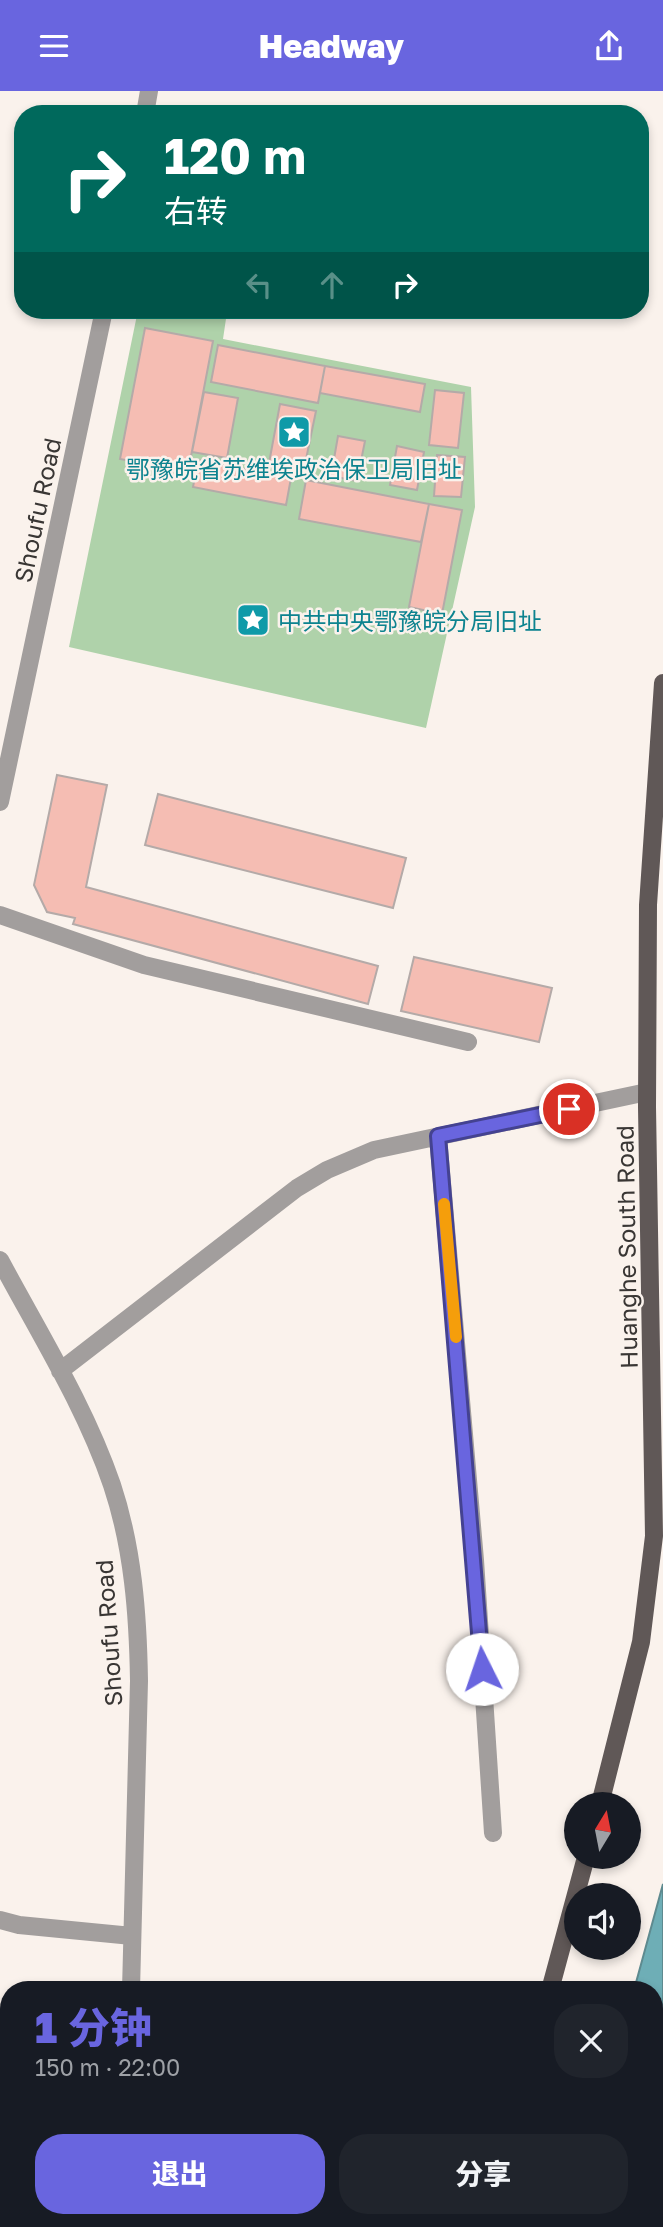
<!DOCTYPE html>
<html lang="zh">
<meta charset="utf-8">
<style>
body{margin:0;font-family:"Golos Text","Noto Sans SC",sans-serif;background:#20242c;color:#f1f3f6;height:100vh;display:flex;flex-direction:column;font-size:26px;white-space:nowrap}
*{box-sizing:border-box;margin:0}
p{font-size:23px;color:#9ea1a6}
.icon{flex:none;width:38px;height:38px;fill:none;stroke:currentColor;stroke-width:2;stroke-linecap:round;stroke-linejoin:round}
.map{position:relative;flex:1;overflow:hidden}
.sheet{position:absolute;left:0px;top:1890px;width:663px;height:247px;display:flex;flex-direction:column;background:#171b24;border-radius:28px 28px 0 0;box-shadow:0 4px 10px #0003}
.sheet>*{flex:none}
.top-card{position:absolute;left:14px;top:14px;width:635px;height:214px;border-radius:28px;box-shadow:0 4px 10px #0003;background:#00695c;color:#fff;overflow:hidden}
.needle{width:46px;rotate:10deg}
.controls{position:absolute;left:564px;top:1701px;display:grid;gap:14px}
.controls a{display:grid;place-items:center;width:77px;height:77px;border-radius:50%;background:#171b24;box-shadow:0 4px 10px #0003;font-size:35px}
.pin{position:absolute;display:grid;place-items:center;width:60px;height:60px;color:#fff;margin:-30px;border:4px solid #fff;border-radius:50%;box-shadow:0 2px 7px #0007}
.me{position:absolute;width:77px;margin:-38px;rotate:356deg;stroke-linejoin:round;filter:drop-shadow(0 0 5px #0008)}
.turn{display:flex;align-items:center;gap:24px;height:147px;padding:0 35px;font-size:32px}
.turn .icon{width:91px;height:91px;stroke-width:2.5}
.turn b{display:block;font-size:49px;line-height:60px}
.lanes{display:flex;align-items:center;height:66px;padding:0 35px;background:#0003;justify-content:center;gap:35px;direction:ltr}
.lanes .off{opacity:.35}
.round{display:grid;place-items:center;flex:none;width:74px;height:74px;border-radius:28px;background:#20242c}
.overview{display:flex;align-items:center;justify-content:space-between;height:119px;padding:0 35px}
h1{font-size:42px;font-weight:800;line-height:52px;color:#6965df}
.primary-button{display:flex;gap:14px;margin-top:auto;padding:14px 35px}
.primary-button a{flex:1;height:80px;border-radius:28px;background:#6965df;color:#fff;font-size:28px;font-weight:800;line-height:80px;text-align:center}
.primary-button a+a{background:#20242c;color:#f1f3f6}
header{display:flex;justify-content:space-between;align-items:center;height:91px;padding:0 35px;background:#6965df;color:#fff;font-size:32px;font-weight:800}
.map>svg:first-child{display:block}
</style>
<header><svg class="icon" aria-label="menu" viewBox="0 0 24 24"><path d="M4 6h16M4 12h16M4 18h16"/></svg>Headway<svg class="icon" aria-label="share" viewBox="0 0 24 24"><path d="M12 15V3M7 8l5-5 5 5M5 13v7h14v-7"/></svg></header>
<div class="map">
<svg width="663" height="2136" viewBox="0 0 663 2136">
<rect width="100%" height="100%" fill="#faf2ec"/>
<path fill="#afd2aa" d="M138,219L227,221L223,248L471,296L475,416L426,637L69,556Z"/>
<path fill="#6eaeb6" stroke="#5e8a8f" stroke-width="2" d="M663,1793V2136H570L572,2128H654V1899H634Z"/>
<path fill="#f5bdb3" stroke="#b4aaa8" stroke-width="2" d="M145,237L213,250L188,381L120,368Z
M218,254L325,275L318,312L211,291Z
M325,275L425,293L420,321L320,302Z
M435,299L464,302L458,357L429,354Z
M204,301L238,307L227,367L192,361Z
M280,313L316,320L304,378L269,372Z
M338,345L365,350L357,390L331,385Z
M397,355L424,361L417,399L390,394Z
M437,364L465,366L461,406L434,405Z
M198,369L291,387L286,414L193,396Z
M306,389L429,413L421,451L299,428Z
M429,413L462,419L442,523L409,516Z
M57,684L107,694L86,796L378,875L368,913L73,833L75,827L47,821L34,794Z
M158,703L406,767L393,817L145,754Z
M414,866L552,897L539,951L401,920Z"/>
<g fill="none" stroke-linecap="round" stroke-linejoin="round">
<path stroke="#a29e9d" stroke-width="18" d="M145,23L149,0
M0,711L104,219
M0,824L144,874L468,951
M438,1046L475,1469L493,1742
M0,1169C39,1242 85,1315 112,1394C133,1457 138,1524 139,1590L131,1899
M60,1280L297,1097L327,1079L374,1059L647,1001
M0,1829L19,1834L132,1845
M125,2136V2128"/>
<path stroke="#605857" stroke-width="18" d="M600,1713L641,1551L654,1445L647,1016L648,814L663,592
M550,1899L586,1766
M487,2136L489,2128"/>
</g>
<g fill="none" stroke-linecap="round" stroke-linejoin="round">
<defs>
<path id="route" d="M482,1578L438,1045L569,1018"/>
</defs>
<use href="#route" stroke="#444291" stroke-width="18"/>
<use href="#route" stroke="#6965df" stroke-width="12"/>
<path stroke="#f59e0b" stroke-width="12" d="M444,1113L456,1246"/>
</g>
<defs>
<symbol id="sight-square" viewBox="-11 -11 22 22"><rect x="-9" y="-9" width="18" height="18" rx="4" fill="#0f9aa8" stroke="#faf2ec"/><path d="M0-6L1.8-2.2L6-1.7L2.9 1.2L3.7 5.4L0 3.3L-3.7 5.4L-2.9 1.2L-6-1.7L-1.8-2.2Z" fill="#fff"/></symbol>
</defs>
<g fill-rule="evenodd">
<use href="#sight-square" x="275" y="322" width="38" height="38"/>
<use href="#sight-square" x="234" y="510" width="38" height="38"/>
</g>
<g text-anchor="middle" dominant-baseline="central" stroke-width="5" stroke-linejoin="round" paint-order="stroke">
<g font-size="24" fill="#0d838f" stroke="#faf2ec">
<text x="294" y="377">鄂豫皖省苏维埃政治保卫局旧址</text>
<text x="278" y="529" text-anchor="start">中共中央鄂豫皖分局旧址</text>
</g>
<g font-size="24" fill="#393634" stroke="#faf2ec">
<text transform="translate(37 419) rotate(-78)">Shoufu Road</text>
<text transform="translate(626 1156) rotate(-91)">Huanghe South Road</text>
<text transform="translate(108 1542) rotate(-94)">Shoufu Road</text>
</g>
</g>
</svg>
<div class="controls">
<a><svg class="needle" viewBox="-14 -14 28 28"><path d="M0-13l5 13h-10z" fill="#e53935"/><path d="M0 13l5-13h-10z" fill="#9ea1a6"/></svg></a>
<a><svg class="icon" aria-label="sound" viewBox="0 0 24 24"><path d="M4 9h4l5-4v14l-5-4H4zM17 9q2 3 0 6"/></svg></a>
</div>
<div class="pin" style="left:569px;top:1018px;background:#d93025"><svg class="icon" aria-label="arrive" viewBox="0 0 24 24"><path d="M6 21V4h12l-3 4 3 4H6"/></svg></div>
<svg class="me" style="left:482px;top:1578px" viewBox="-20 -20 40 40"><circle r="19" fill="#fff"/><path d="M0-13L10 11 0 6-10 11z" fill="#6965df"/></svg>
<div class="top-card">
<div class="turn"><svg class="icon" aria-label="right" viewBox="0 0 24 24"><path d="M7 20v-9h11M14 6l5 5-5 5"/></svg><div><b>120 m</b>右转</div></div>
<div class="lanes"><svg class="icon off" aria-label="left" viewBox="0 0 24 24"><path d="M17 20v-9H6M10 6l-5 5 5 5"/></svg><svg class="icon off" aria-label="ahead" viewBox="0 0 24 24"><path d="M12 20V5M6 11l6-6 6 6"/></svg><svg class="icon" aria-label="right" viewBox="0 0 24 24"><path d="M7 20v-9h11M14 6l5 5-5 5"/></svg></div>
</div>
<section class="sheet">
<div class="overview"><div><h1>1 分钟</h1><p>150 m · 22:00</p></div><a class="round"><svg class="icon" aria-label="close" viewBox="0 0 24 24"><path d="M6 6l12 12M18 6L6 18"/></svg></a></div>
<div class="primary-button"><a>退出</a><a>分享</a></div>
</section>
</div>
